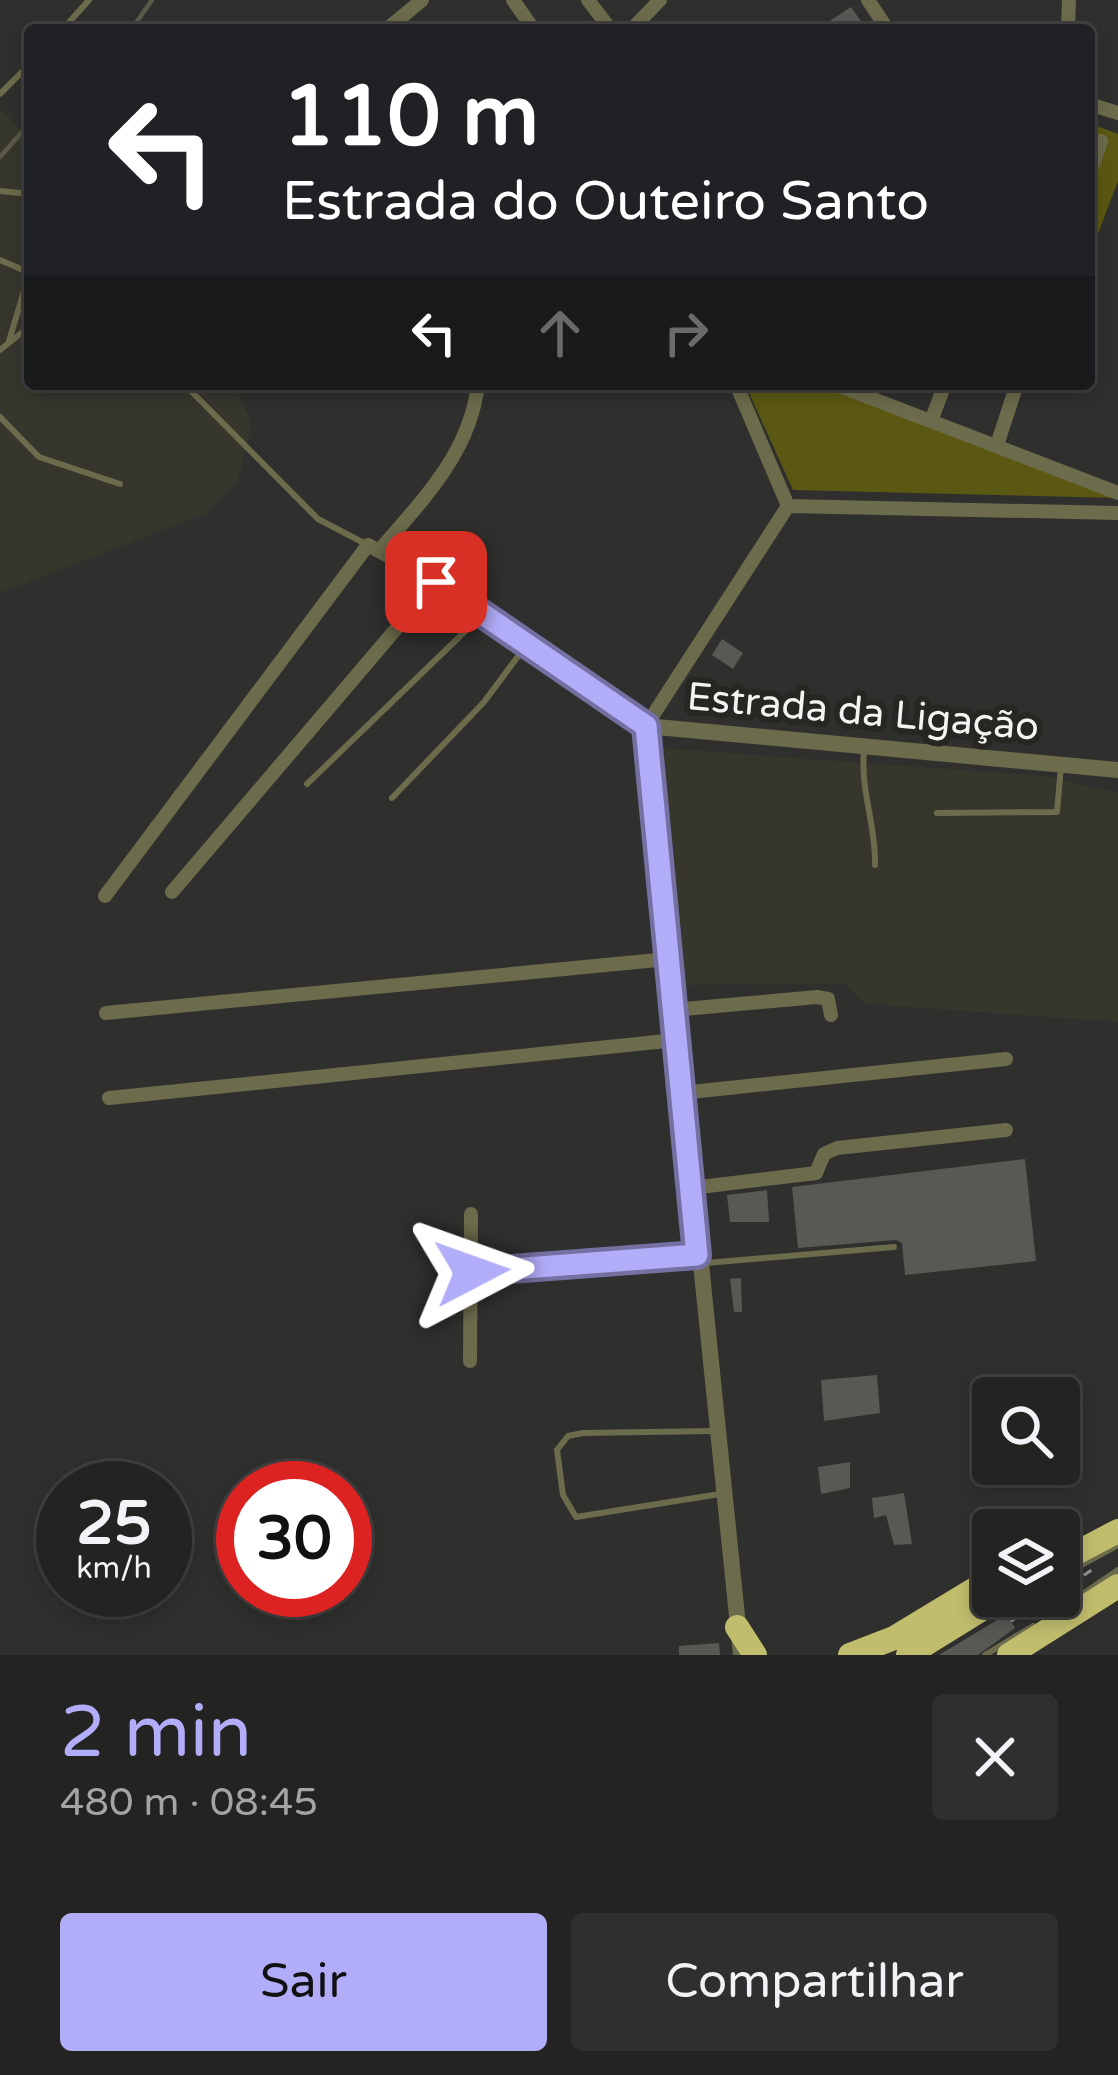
<!DOCTYPE html>
<html lang="pt">
<meta charset="utf-8">
<style>
body{margin:0;font-family:"Varela Round",sans-serif;background:#2f2f2f;color:#f1f3f6;height:100vh;display:flex;flex-direction:column;font-size:45px;white-space:nowrap}
*{box-sizing:border-box;margin:0}
p{font-size:39px;color:#a3a4a5}
.icon{flex:none;width:66px;height:66px;fill:none;stroke:currentColor;stroke-width:2;stroke-linecap:round;stroke-linejoin:round}
.map{position:relative;height:1655px;overflow:hidden}
.panel{display:flex;flex-direction:column;background:#232322;flex:1}
.panel>*{flex:none}
.top-card{position:absolute;left:24px;top:24px;width:1071px;height:366px;border-radius:12px;box-shadow:0 6px 18px #0003,0 0 0 3px #404040;background:#202124;color:#fff;overflow:hidden}
.buttons{position:absolute;left:972px;top:1377px;display:grid;gap:24px}
.buttons a{display:grid;place-items:center;width:108px;height:108px;border-radius:12px;background:#232322;box-shadow:0 6px 18px #0003,0 0 0 3px #404040;font-size:60px}
.speed{position:absolute;left:36px;top:1461px;display:flex;gap:24px;font-size:60px;font-weight:700;text-align:center}
.speed>*{display:grid;place-content:center;width:156px;height:156px;border-radius:50%;background:#232322;box-shadow:0 6px 18px #0003,0 0 0 3px #404040;line-height:1}
.speed small{font-size:30px;font-weight:400}
.speed .limit{border:18px solid #d22;background:#fff;color:#111}
.pin{position:absolute;display:grid;place-items:center;width:102px;height:102px;color:#fff;margin:-51px;border-radius:24px;box-shadow:0 6px 18px #0006}
.me{position:absolute;width:132px;margin:-66px;rotate:86deg;stroke-linejoin:round;filter:drop-shadow(0 0 9px #0008)}
.turn{display:flex;align-items:center;gap:42px;height:252px;padding:0 60px;font-size:54px}
.turn .icon{width:156px;height:156px;stroke-width:2.5}
.turn b{display:block;font-size:84px;line-height:102px}
.lanes{display:flex;align-items:center;height:114px;padding:0 60px;background:#0003;justify-content:center;gap:60px;direction:ltr}
.lanes .off{opacity:.35}
.round{display:grid;place-items:center;flex:none;width:126px;height:126px;border-radius:12px;background:#2f2f2f}
.head{display:flex;align-items:center;justify-content:space-between;height:204px;padding:0 60px}
h1{font-size:72px;font-weight:600;line-height:90px;color:#b2adf9}
.action{display:flex;gap:24px;margin-top:auto;padding:24px 60px}
.action a{flex:1;height:138px;border-radius:12px;background:#b2adf9;color:#111;font-size:48px;font-weight:600;line-height:138px;text-align:center}
.action a+a{background:#2f2f2f;color:#f1f3f6}
.map>svg:first-child{display:block}
</style>
<div class="map">
<svg width="1118" height="1655" viewBox="0 0 1118 1655">
<rect width="100%" height="100%" fill="#2f2f2d"/>
<path fill="#36362d" d="M0,109L30,138V384H235L252,424L238,481L208,513L0,593Z
M660,748L1045,776L1118,793V1022L865,1004L846,984L684,985Z"/>
<path fill="#5b5813" d="M1089,123L1118,134V181L1096,239L1089,237Z
M745,384H824L1118,498L793,490Z"/>
<g fill="none" stroke-linecap="round" stroke-linejoin="round">
<path stroke="#5b5a49" stroke-width="4.5" d="M131,30L152,0
M0,157L30,123"/>
</g>
<path fill="#585855" d="M851,7L863,24L854,30H816Z
M722,639L743,653L733,669L712,655Z
M1025,1159L1036,1261L905,1275L902,1243L896,1240L798,1248L792,1187Z
M767,1190L769,1222H730L727,1195Z
M741,1278L742,1312H734L730,1279Z
M877,1375L880,1413L824,1421L821,1380Z
M850,1462V1488L821,1494L818,1467Z
M904,1493L912,1544L894,1545L886,1515L874,1518L872,1498Z
M1007,1614L1015,1628L978,1655H939Z
M719,1643L720,1655H679V1646Z"/>
<g fill="none" stroke-linecap="round" stroke-linejoin="round">
<path stroke="#929290" stroke-width="3" stroke-dasharray="9 6" stroke-linecap="butt" d="M1059,1592L1096,1567
M1059,1595L1076,1585
M1011,1621L1052,1596"/>
<path stroke="#6c6b4c" stroke-width="6" d="M62,30L89,0
M0,94L30,64
M0,191L30,194
M0,260L30,273
M9,341L30,271
M0,350L30,326
M184,384L318,519L364,543
M0,417L39,457L120,484
M864,750C860,791 876,824 875,865
M307,784L482,615
M392,798L484,702L525,647
M937,813L1057,812L1061,766
M706,1263L894,1247
M713,1431L583,1433L568,1436L557,1450L563,1495L576,1517L720,1494
M1059,1577L1118,1545
M1065,1606L1118,1570
M1007,1607L1025,1596
M985,1655L1033,1626"/>
<path stroke="#6c6b4c" stroke-width="14" d="M513,0L534,30
M588,0L611,30
M868,0L888,30
M386,30L422,0
M631,30L660,0
M1068,30L1069,0
M1089,104L1118,113
M1089,176L1101,141
M834,384L1118,493
M931,421L945,384
M997,445L1017,384
M788,506L1118,513
M379,551C422,500 470,454 478,384
M172,892L436,582
M105,896L368,545L436,582L646,726L788,506L736,384
M673,1010L817,997L828,999L831,1015
M106,1013L668,959
M681,1093L1006,1059
M109,1098L676,1040
M691,1188L816,1173L824,1154L837,1148L1006,1130
M472,1272L697,1254
M470,1361L471,1214"/>
<path stroke="#6c6b4c" stroke-width="16" d="M741,1655L646,726L1118,770"/>
<path stroke="#c0bd6d" stroke-width="24" d="M1059,1562L1118,1531
M737,1627L755,1655
M850,1655L894,1638L993,1578
M908,1655L1003,1596
M1009,1655L1118,1586"/>
</g>
<g fill="none" stroke-linecap="round" stroke-linejoin="round">
<defs>
<path id="route" d="M436,582L646,726L697,1255L472,1272"/>
</defs>
<use href="#route" stroke="#7470a2" stroke-width="30"/>
<use href="#route" stroke="#b2adf9" stroke-width="21"/>
</g>
<g text-anchor="middle" dominant-baseline="central" stroke-width="12" stroke-linejoin="round" paint-order="stroke">
<g font-size="39" fill="#f4f4f2" stroke="#262623">
<text transform="translate(863 712) rotate(5)">Estrada da Ligação</text>
</g>
</g>
</svg>
<div class="buttons">
<a><svg class="icon" aria-label="search" viewBox="0 0 24 24"><circle cx="10" cy="10" r="6"/><path d="M15 15l6 6"/></svg></a>
<a><svg class="icon" aria-label="layers" viewBox="0 0 24 24"><path d="M12 4l9 5-9 5-9-5zM3 14l9 5 9-5"/></svg></a>
</div>
<div class="speed"><div>25<small>km/h</small></div><div class="limit">30</div></div>
<div class="pin" style="left:436px;top:582px;background:#d93025"><svg class="icon" aria-label="arrive" viewBox="0 0 24 24"><path d="M6 21V4h12l-3 4 3 4H6"/></svg></div>
<svg class="me" style="left:472px;top:1272px" viewBox="-20 -20 40 40"><path d="M0-17L14 15 0 8-14 15z" fill="#b2adf9" stroke="#fff" stroke-width="4"/></svg>
<div class="top-card">
<div class="turn"><svg class="icon" aria-label="left" viewBox="0 0 24 24"><path d="M17 20v-9H6M10 6l-5 5 5 5"/></svg><div><b>110 m</b>Estrada do Outeiro Santo</div></div>
<div class="lanes"><svg class="icon" aria-label="left" viewBox="0 0 24 24"><path d="M17 20v-9H6M10 6l-5 5 5 5"/></svg><svg class="icon off" aria-label="ahead" viewBox="0 0 24 24"><path d="M12 20V5M6 11l6-6 6 6"/></svg><svg class="icon off" aria-label="right" viewBox="0 0 24 24"><path d="M7 20v-9h11M14 6l5 5-5 5"/></svg></div>
</div>
</div>
<section class="panel">
<div class="head"><div><h1>2 min</h1><p>480 m · 08:45</p></div><a class="round"><svg class="icon" aria-label="close" viewBox="0 0 24 24"><path d="M6 6l12 12M18 6L6 18"/></svg></a></div>
<div class="action"><a>Sair</a><a>Compartilhar</a></div>
</section>
